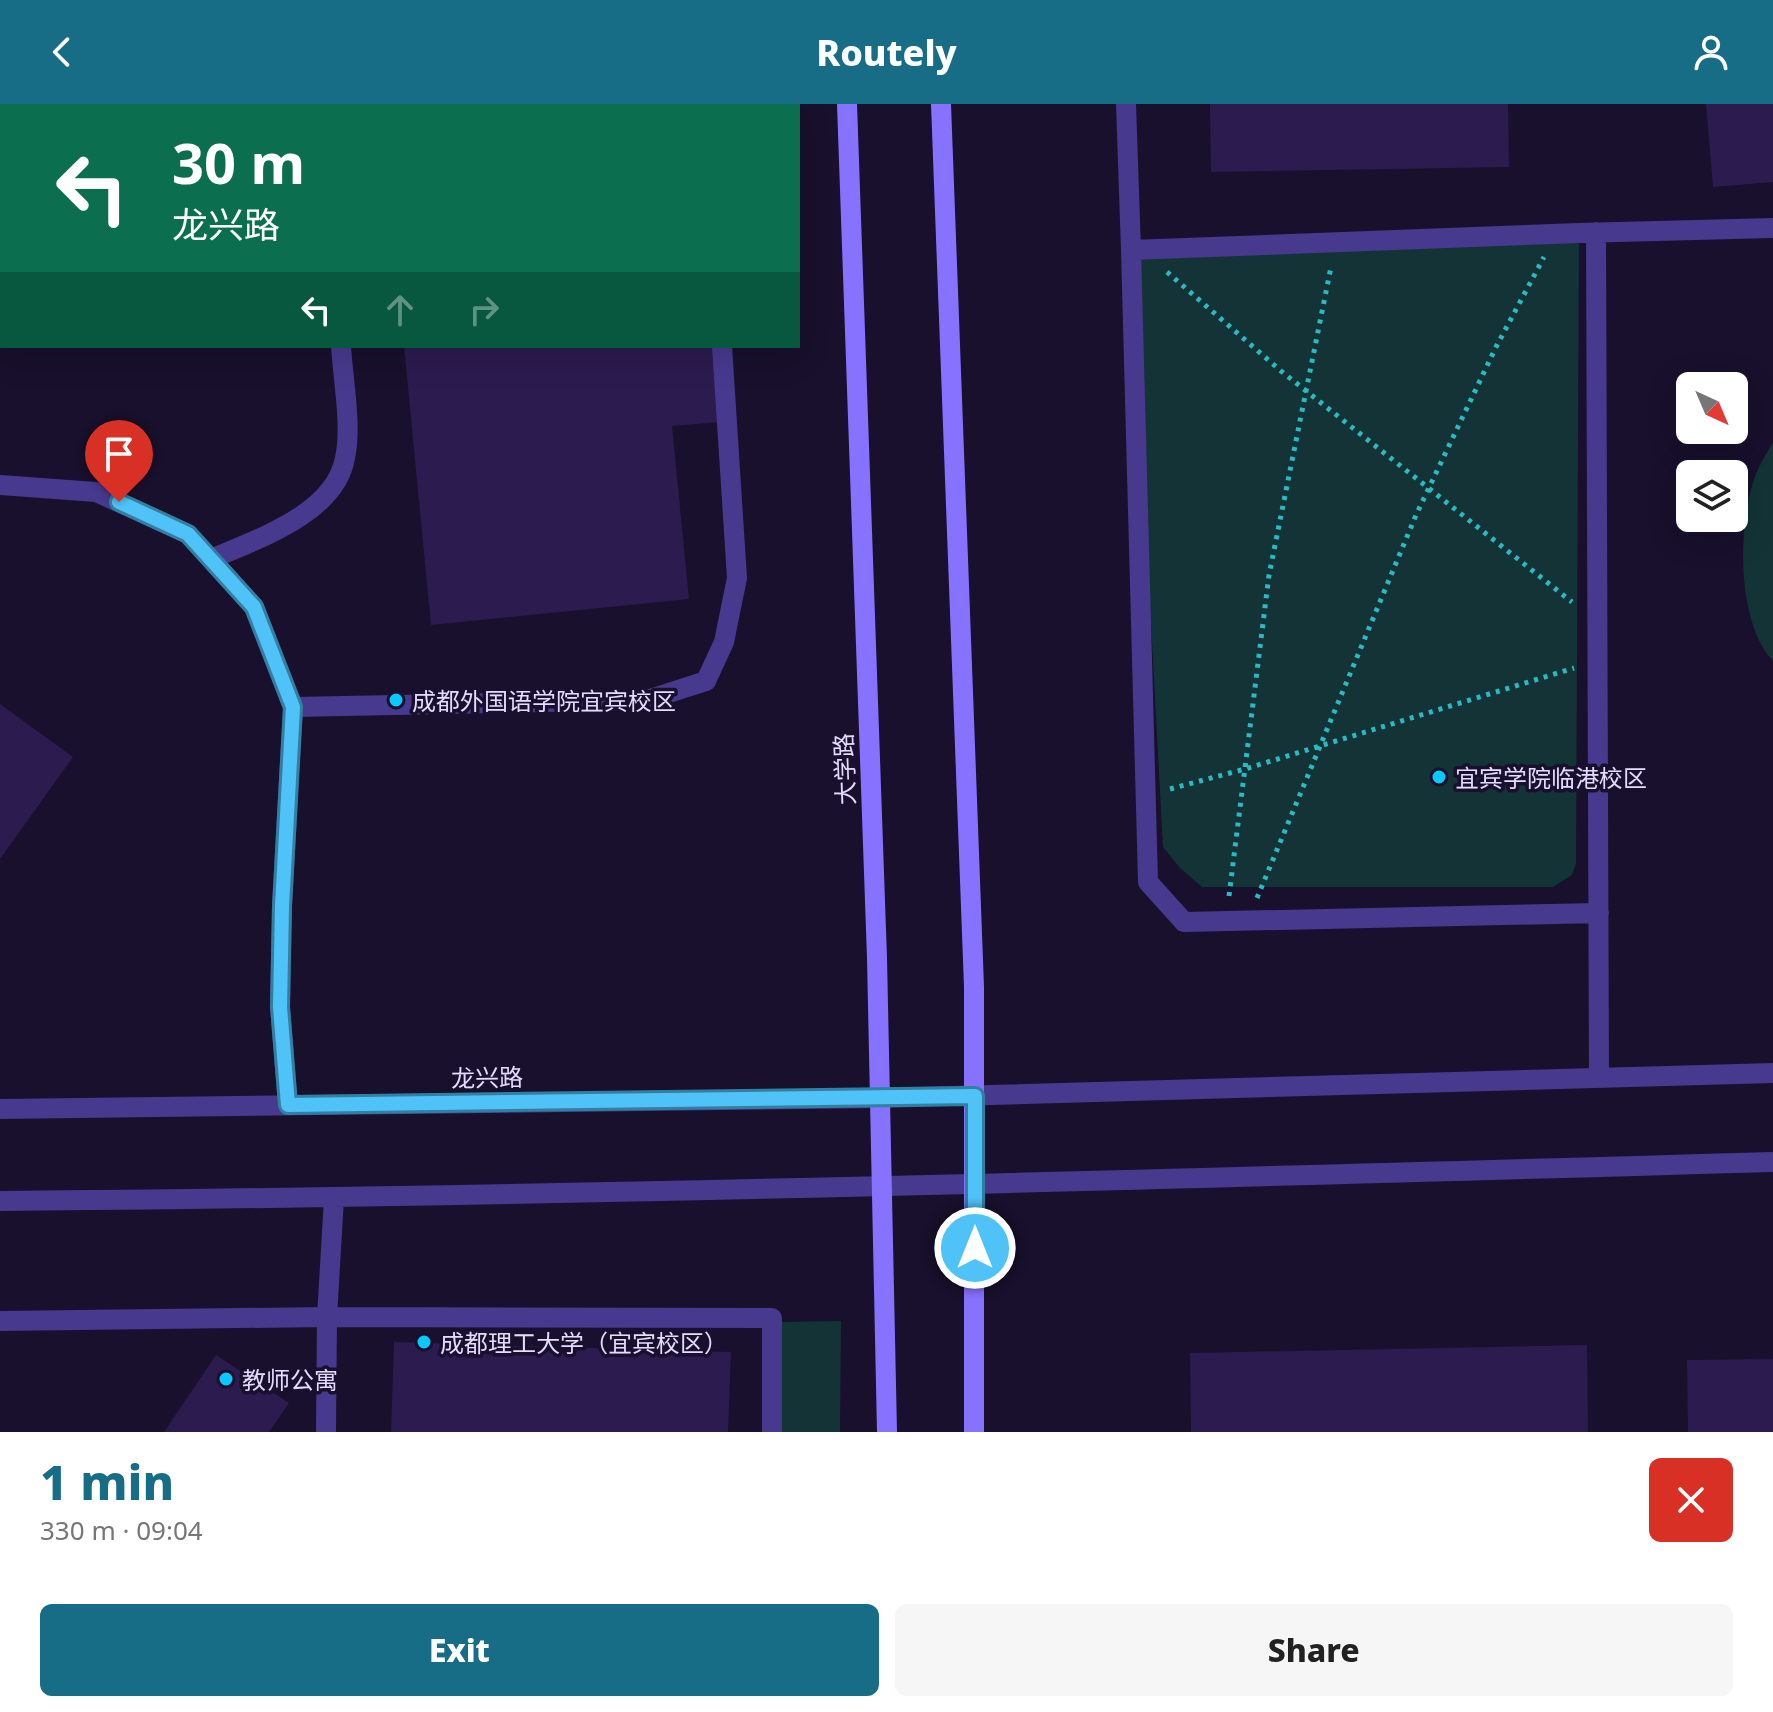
<!DOCTYPE html>
<meta charset="utf-8">
<style>
body{margin:0;font-family:"Noto Sans","Noto Sans SC",sans-serif;background:#f6f6f6;color:#222;height:100vh;display:flex;flex-direction:column;font-size:30px;white-space:nowrap}
*{box-sizing:border-box;margin:0}
p{font-size:26px;color:#767676}
.icon{flex:none;width:44px;height:44px;fill:none;stroke:currentColor;stroke-width:2;stroke-linecap:round;stroke-linejoin:round}
.map{position:relative;height:1328px;overflow:hidden}
.side{display:flex;flex-direction:column;background:#fff;flex:1}
.side>*{flex:none}
.guide{position:absolute;left:0px;top:0px;width:800px;height:244px;box-shadow:0 8px 32px #0002;background:#0b6e4f;color:#fff;overflow:hidden}
.needle{width:52px;rotate:136deg}
.fabs{position:absolute;left:1676px;top:268px;display:grid;gap:16px}
.fabs a{display:grid;place-items:center;width:72px;height:72px;border-radius:12px;background:#fff;box-shadow:0 8px 32px #0002;font-size:40px}
.pin{position:absolute;display:grid;place-items:center;width:68px;height:68px;color:#fff;margin:-82px -34px;border-radius:50% 50% 50% 0;rotate:-45deg;box-shadow:0 0 8px #0007}
.pin .icon{rotate:45deg}
.me{position:absolute;width:88px;margin:-44px;rotate:0deg;stroke-linejoin:round;filter:drop-shadow(0 0 6px #0008)}
.turn{display:flex;align-items:center;gap:28px;height:168px;padding:0 40px;font-size:36px}
.turn .icon{width:104px;height:104px;stroke-width:2.5}
.turn b{display:block;font-size:56px;line-height:68px}
.lanes{display:flex;align-items:center;height:76px;padding:0 40px;background:#0003;justify-content:center;gap:40px;direction:ltr}
.lanes .off{opacity:.35}
.round{display:grid;place-items:center;flex:none;width:84px;height:84px;border-radius:12px;background:#f6f6f6}
.summary{display:flex;align-items:center;justify-content:space-between;height:136px;padding:0 40px}
h1{font-size:48px;font-weight:800;line-height:60px;color:#166d85}
.primary-button{display:flex;gap:16px;margin-top:auto;padding:16px 40px}
.primary-button a{flex:1;height:92px;border-radius:12px;background:#166d85;color:#fff;font-size:32px;font-weight:800;line-height:92px;text-align:center}
.primary-button a+a{background:#f6f6f6;color:#222}
header{display:flex;justify-content:space-between;align-items:center;height:104px;padding:0 40px;background:#166d85;color:#fff;font-size:36px;font-weight:800}
.map>svg:first-child{display:block}
</style>
<header><svg class="icon" aria-label="back" viewBox="0 0 24 24"><path d="M15 5l-7 7 7 7"/></svg>Routely<svg class="icon" aria-label="person" viewBox="0 0 24 24"><circle cx="12" cy="8" r="4"/><path d="M4 21q1-7 8-7t8 7"/></svg></header>
<div class="map">
<svg width="1773" height="1328" viewBox="0 0 1773 1328">
<rect width="100%" height="100%" fill="#18102c"/>
<path fill="#133336" d="M1579,129L1576,759L1572,771L1553,783H1202L1180,764L1163,743L1131,146Z
M1773,338V557C1735,517 1737,413 1758,365C1762,356 1768,347 1773,338Z
M841,1217L840,1328H782V1218Z"/>
<path fill="#2c1b4e" d="M1210,0H1508L1509,63L1211,68Z
M1706,0H1773V78L1713,83Z
M404,242H714L721,318L672,322L689,495L431,521Z
M0,600L73,653L0,755Z
M394,1238L731,1248L728,1328H391Z
M1587,1241L1588,1328H1191L1190,1249Z
M216,1251L289,1299L269,1328H164Z
M1773,1255V1328H1688L1687,1256Z"/>
<g fill="none" stroke-linecap="round" stroke-linejoin="round">
<path stroke="#2bb9c3" stroke-width="5" stroke-dasharray="4 6" stroke-linecap="butt" d="M182,2L184,0
M0,56H2
M1167,168L1281,267L1572,498
M1170,685L1245,665L1574,564
M1229,792L1269,471L1331,163
M1257,794L1416,411L1496,243L1544,153"/>
<path stroke="#47398d" stroke-width="20" d="M325,0V2
M706,0V2
M1126,0L1131,146L1579,129L1773,124
M1596,128L1599,973
M1131,146L1148,778L1184,818L1599,809
M0,381L96,388L188,430L254,503L293,603L282,802L280,903L288,1001
M211,455C257,435 335,410 345,354C352,322 343,276 341,242
M293,603L647,596L706,577L724,538L737,474L722,242
M0,1005L880,994L1773,969
M0,1097C591,1092 1182,1075 1773,1058
M0,1217L327,1213L772,1214V1328
M326,1328L327,1213L334,1094"/>
<path stroke="#8772ff" stroke-width="20" d="M847,0L877,854L887,1328
M941,0L974,883V1328"/>
</g>
<g fill="none" stroke-linecap="round" stroke-linejoin="round">
<defs>
<path id="route" d="M119,398L188,430L254,503L293,603L282,802L280,903L288,1001L975,992V1144"/>
</defs>
<use href="#route" stroke="#337fa1" stroke-width="20"/>
<use href="#route" stroke="#4fc3f7" stroke-width="14"/>
</g>
<g fill="#07c8ff" stroke="#18102c" stroke-width="3">
<circle cx="396" cy="596" r="8"/>
<circle cx="1439" cy="673" r="8"/>
<circle cx="424" cy="1238" r="8"/>
<circle cx="226" cy="1275" r="8"/>
</g>
<g text-anchor="middle" dominant-baseline="central" stroke-width="7" stroke-linejoin="round" paint-order="stroke">
<g font-size="24" fill="#e4dbff" stroke="#18102c" text-anchor="start">
<text x="412" y="596">成都外国语学院宜宾校区</text>
<text x="1455" y="673">宜宾学院临港校区</text>
<text x="440" y="1238">成都理工大学（宜宾校区）</text>
<text x="242" y="1275">教师公寓</text>
</g>
<g font-size="24" fill="#e4dbff" stroke="#18102c">
<text transform="translate(844 665) rotate(-92)">大学路</text>
<text transform="translate(487 973) rotate(-1)">龙兴路</text>
</g>
</g>
</svg>
<div class="fabs">
<a><svg class="needle" viewBox="-14 -14 28 28"><path d="M0-13l5 13h-10z" fill="#e53935"/><path d="M0 13l5-13h-10z" fill="#767676"/></svg></a>
<a><svg class="icon" aria-label="layers" viewBox="0 0 24 24"><path d="M12 4l9 5-9 5-9-5zM3 14l9 5 9-5"/></svg></a>
</div>
<div class="pin" style="left:119px;top:398px;background:#d93025"><svg class="icon" aria-label="arrive" viewBox="0 0 24 24"><path d="M6 21V4h12l-3 4 3 4H6"/></svg></div>
<svg class="me" style="left:975px;top:1144px" viewBox="-20 -20 40 40"><circle r="17" fill="#4fc3f7" stroke="#fff" stroke-width="3"/><path d="M0-11L8 9 0 5-8 9z" fill="#fff"/></svg>
<div class="guide">
<div class="turn"><svg class="icon" aria-label="left" viewBox="0 0 24 24"><path d="M17 20v-9H6M10 6l-5 5 5 5"/></svg><div><b>30 m</b>龙兴路</div></div>
<div class="lanes"><svg class="icon" aria-label="left" viewBox="0 0 24 24"><path d="M17 20v-9H6M10 6l-5 5 5 5"/></svg><svg class="icon off" aria-label="ahead" viewBox="0 0 24 24"><path d="M12 20V5M6 11l6-6 6 6"/></svg><svg class="icon off" aria-label="right" viewBox="0 0 24 24"><path d="M7 20v-9h11M14 6l5 5-5 5"/></svg></div>
</div>
</div>
<section class="side">
<div class="summary"><div><h1>1 min</h1><p>330 m · 09:04</p></div><a class="round" style="background:#d93025;color:#fff"><svg class="icon" aria-label="close" viewBox="0 0 24 24"><path d="M6 6l12 12M18 6L6 18"/></svg></a></div>
<div class="primary-button"><a>Exit</a><a>Share</a></div>
</section>
